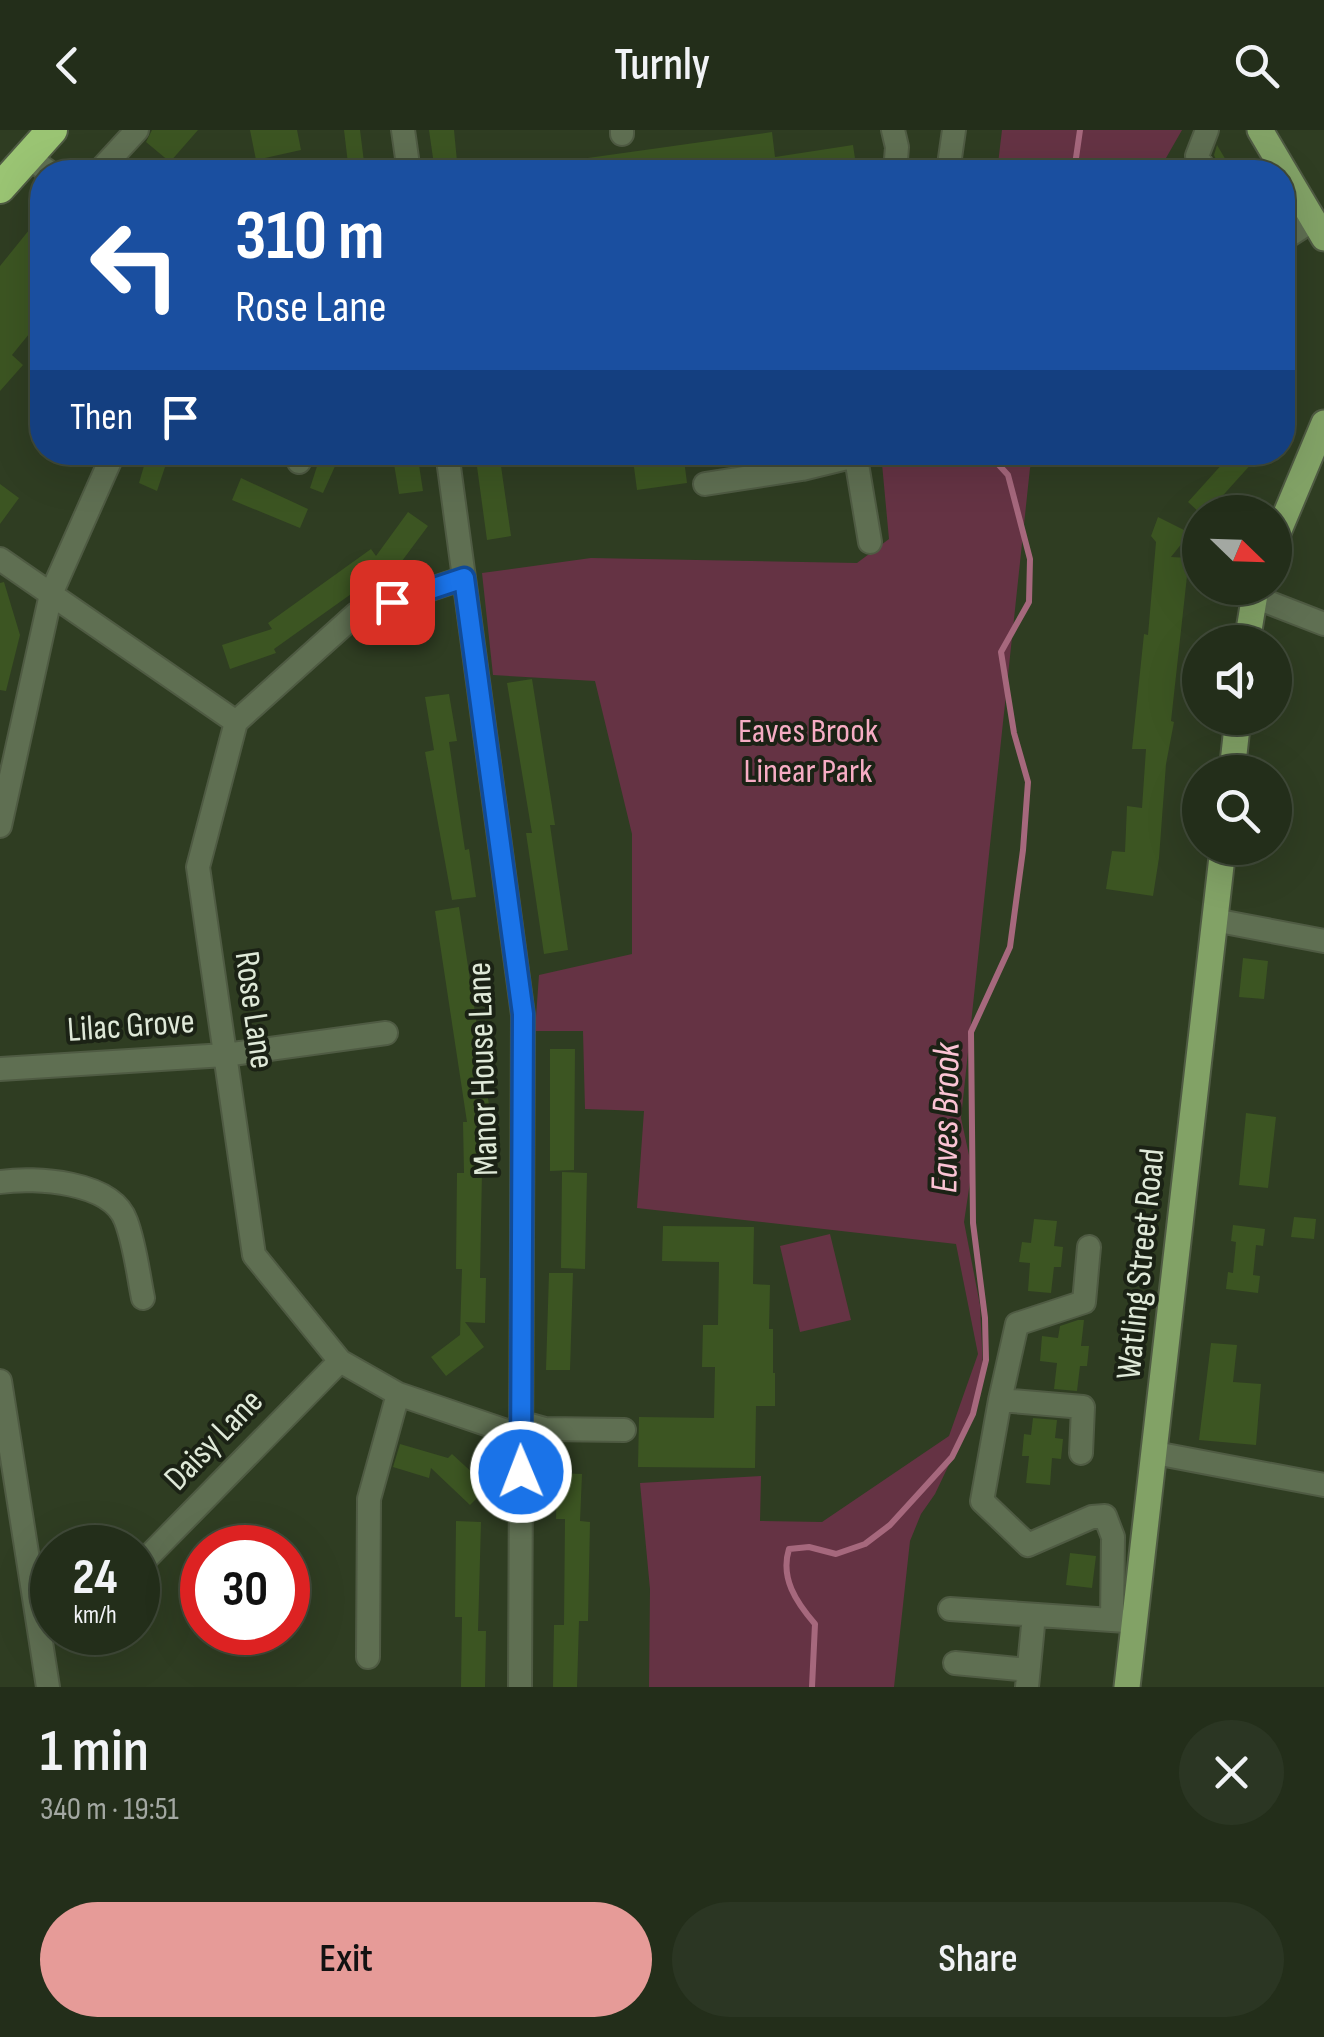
<!DOCTYPE html>
<meta charset="utf-8">
<style>
body{margin:0;font-family:"Sofia Sans Condensed",sans-serif;background:#2b3623;color:#f1f3f6;height:100vh;display:flex;flex-direction:column;font-size:38px;white-space:nowrap}
*{box-sizing:border-box;margin:0}
p{font-size:32px;color:#a3a8a2}
.icon{flex:none;width:55px;height:55px;fill:none;stroke:currentColor;stroke-width:2;stroke-linecap:round;stroke-linejoin:round}
.map{position:relative;height:1557px;overflow:hidden}
.side{display:flex;flex-direction:column;background:#232e1a;flex:1}
.side>*{flex:none}
.banner{position:absolute;left:30px;top:30px;width:1265px;height:305px;border-radius:40px;box-shadow:0 10px 40px #0002,0 0 0 2px #404a39;background:#1a4fa0;color:#fff;overflow:hidden}
.needle{width:65px;rotate:113deg}
.tools{position:absolute;left:1182px;top:365px;display:grid;gap:20px}
.tools a{display:grid;place-items:center;width:110px;height:110px;border-radius:50%;background:#232e1a;box-shadow:0 10px 40px #0002,0 0 0 2px #404a39;font-size:50px}
.speed{position:absolute;left:30px;top:1395px;display:flex;gap:20px;font-size:50px;font-weight:700;text-align:center}
.speed>*{display:grid;place-content:center;width:130px;height:130px;border-radius:50%;background:#232e1a;box-shadow:0 10px 40px #0002,0 0 0 2px #404a39;line-height:1}
.speed small{font-size:25px;font-weight:400}
.speed .limit{border:15px solid #d22;background:#fff;color:#111}
.pin{position:absolute;display:grid;place-items:center;width:85px;height:85px;color:#fff;margin:-42px;border-radius:20px;box-shadow:0 5px 15px #0006}
.me{position:absolute;width:110px;margin:-55px;rotate:359deg;stroke-linejoin:round;filter:drop-shadow(0 0 8px #0008)}
.turn{display:flex;align-items:center;gap:35px;height:210px;padding:0 40px;font-size:45px}
.turn .icon{width:130px;height:130px;stroke-width:2.5}
.turn b{display:block;font-size:70px;line-height:85px}
.then{display:flex;align-items:center;height:95px;padding:0 40px;background:#0003;gap:20px;font-size:38px}
.round{display:grid;place-items:center;flex:none;width:105px;height:105px;border-radius:52px;background:#2b3623}
.headline{display:flex;align-items:center;justify-content:space-between;height:170px;padding:0 40px}
h1{font-size:60px;font-weight:600;line-height:75px}
.button{display:flex;gap:20px;margin-top:auto;padding:20px 40px}
.button a{flex:1;height:115px;border-radius:60px;background:#e69b98;color:#111;font-size:40px;font-weight:600;line-height:115px;text-align:center}
.button a+a{background:#2b3623;color:#f1f3f6}
header{display:flex;justify-content:space-between;align-items:center;height:130px;padding:0 40px;background:#232e1a;font-size:45px;font-weight:600}
.map>svg:first-child{display:block}
</style>
<header><svg class="icon" aria-label="back" viewBox="0 0 24 24"><path d="M15 5l-7 7 7 7"/></svg>Turnly<svg class="icon" aria-label="search" viewBox="0 0 24 24"><circle cx="10" cy="10" r="6"/><path d="M15 15l6 6"/></svg></header>
<div class="map">
<svg width="1324" height="1557" viewBox="0 0 1324 1557">
<rect width="100%" height="100%" fill="#2f3d22"/>
<path fill="#653344" d="M1002,0H1182L1158,42H997Z
M881,323H1038L1030,338L961,988L972,1039L964,1092L980,1175L983,1238L973,1284L935,1364L921,1384L910,1411L894,1557H649L650,1459L640,1353L761,1346L760,1391L822,1392L949,1306L978,1224L956,1114L637,1078L644,981L585,979L583,901H535L539,845L632,824V704L595,551L493,545L482,443L591,428L857,433L889,409Z
M830,1104L851,1190L800,1202L780,1116Z"/>
<g fill="none" stroke-linecap="round" stroke-linejoin="round">
<path stroke="#a6687d" stroke-width="6" d="M1074,42L1080,0
M812,1557L815,1494C796,1472 780,1448 789,1419L809,1417L836,1424L865,1414L890,1395L952,1327L973,1284L986,1230L985,1188L973,1093L971,902L1010,817L1023,720L1028,652L1014,603L1001,522L1029,472L1030,429L1008,345L987,322"/>
</g>
<path fill="#3c5522" d="M152,0H198L170,32L146,12Z
M250,0H297L301,20L256,30Z
M344,0H360L365,40L349,42Z
M429,0H454L458,42H435Z
M772,2L775,27L853,15L857,42H552V33Z
M1217,15L1233,42H1221L1214,25Z
M42,84V188L12,225L23,235L0,261V136Z
M148,322L169,325L157,361L139,353Z
M392,322H417L423,361L399,364Z
M475,322H499L511,406L487,410Z
M632,322H683L687,353L637,360Z
M1233,322H1262L1208,382L1200,383L1188,372Z
M320,327L336,334L323,363L310,358Z
M241,348L308,379L300,398L232,370Z
M0,354L19,368L0,394Z
M408,382L428,396L399,435L396,432L302,499L274,519L276,523L230,539L222,515L272,499L268,493L371,419L376,426Z
M1158,387L1190,403L1171,427L1189,428L1171,591L1174,592L1166,634L1159,728L1153,766L1106,759L1112,721L1125,722L1127,676L1142,678L1146,619H1132L1144,504L1148,505L1156,412L1151,406Z
M4,452L20,505L6,561L0,560V453Z
M532,549L555,695H550L568,820L544,824L526,703H532L507,553Z
M449,564L457,611L449,612L465,720L469,719L476,767L452,770L425,622L434,620L425,567Z
M459,777L491,988L488,1041H482L480,1148H486L485,1193L465,1192L484,1217L446,1246L431,1227L460,1205L462,1139H456L457,1043H464L463,992H467L435,781Z
M1243,828L1268,831L1264,869L1239,867Z
M550,919H575L574,1040L550,1041Z
M1246,983L1276,987L1268,1058L1239,1055Z
M562,1042L587,1043L585,1139L561,1138Z
M1294,1087L1316,1089L1314,1109L1291,1107Z
M1034,1089L1057,1091L1054,1116L1063,1117L1061,1137H1054L1051,1163L1028,1161L1030,1133L1019,1132L1022,1112L1031,1113Z
M1233,1095L1265,1099L1263,1116L1256,1115L1253,1145L1260,1146L1258,1163L1226,1159L1228,1142L1233,1143L1236,1112L1231,1111Z
M663,1096L754,1097L753,1154L770,1155L769,1199H773V1243H775V1276H756L755,1338L638,1337L639,1287L714,1288L715,1237H702L703,1195H718L719,1132L662,1131Z
M549,1143H573L570,1240H546Z
M1078,1190H1084L1081,1216H1089L1087,1236H1080L1077,1261L1054,1259L1057,1233L1040,1231L1042,1206L1058,1208L1060,1196Z
M1211,1213L1237,1215L1233,1252L1261,1254L1256,1315L1199,1310Z
M1033,1288L1057,1290L1055,1308L1063,1309L1061,1329L1052,1328L1050,1355L1026,1353L1029,1326H1022L1024,1304L1031,1305Z
M400,1314L448,1328L452,1324L488,1357L470,1375L431,1338L429,1348L393,1337Z
M557,1343L582,1344L580,1391L590,1392L588,1491H579L577,1557H553L554,1495H564L565,1389H556Z
M456,1391L481,1392L478,1501H486L485,1557H461L462,1487H455Z
M1070,1423L1096,1426L1092,1458L1066,1455Z"/>
<g fill="none" stroke-linecap="round" stroke-linejoin="round">
<defs>
<path id="minor" d="M403,0L409,42
M622,0V4
M893,0L897,17L895,42
M28,27L49,42
M102,38L137,0
M948,42L954,0
M1206,42L1197,26L1207,0
M1282,110L1313,90
M447,322L523,885L520,1557
M855,322L870,412
M299,332L302,322
M705,354L802,339L855,326
M0,429L236,592
M464,448L356,484L236,592L198,737L254,1125L340,1231L398,1264L521,1306
M1252,466L1324,494
M0,696L51,464L114,322
M1214,790L1324,811
M0,939L225,925L386,903
M0,1052C35,1047 112,1051 126,1091C135,1115 138,1143 143,1168
M0,1251L48,1557
M1000,1270L982,1371L1028,1415L1092,1387L1105,1386L1113,1407L1112,1490
M520,1292L545,1299L624,1300
M1081,1323L1083,1277L1000,1270L1017,1194L1084,1172L1089,1117
M1155,1323L1324,1355
M138,1437L340,1231
M950,1479L1126,1491
M368,1527L369,1369L398,1264
M955,1533L1028,1540
M1027,1557L1034,1485"/>
<path id="major" d="M1260,0L1324,108
M1275,410L1324,293
M1247,512L1256,458
M1232,642L1238,588
M1127,1557L1223,718"/>
<path id="highway" d="M0,58L52,0"/>
</defs>
<use href="#minor" stroke="#4f5b43" stroke-width="26"/>
<use href="#major" stroke="#4f5b43" stroke-width="29"/>
<use href="#highway" stroke="#4f5b43" stroke-width="34"/>
<use href="#minor" stroke="#5f6f52" stroke-width="22"/>
<use href="#major" stroke="#82a266" stroke-width="25"/>
<use href="#highway" stroke="#9ac473" stroke-width="30"/>
</g>
<g fill="none" stroke-linecap="round" stroke-linejoin="round">
<defs>
<path id="route" d="M392,472L464,448L523,884L521,1342"/>
</defs>
<use href="#route" stroke="#114b97" stroke-width="25"/>
<use href="#route" stroke="#1a73e8" stroke-width="18"/>
</g>
<g text-anchor="middle" dominant-baseline="central" stroke-width="8" stroke-linejoin="round" paint-order="stroke">
<g font-size="35" fill="#f6acc4" stroke="#1b2215">
<text x="808" y="601">Eaves Brook<tspan x="808" dy="40">Linear Park</tspan></text>
</g>
<g font-size="35" fill="#dfe9d8" stroke="#1b2215">
<text transform="translate(254 880) rotate(82)">Rose Lane</text>
<text transform="translate(131 896) rotate(-4)">Lilac Grove</text>
<text transform="translate(483 939) rotate(-92)">Manor House Lane</text>
<text transform="translate(1141 1134) rotate(-84)">Watling Street Road</text>
<text transform="translate(214 1310) rotate(-46)">Daisy Lane</text>
</g>
<g font-size="38" font-style="italic" fill="#fbc3d4" stroke="#1b2215">
<text transform="translate(946 988) rotate(-89)">Eaves Brook</text>
</g>
</g>
</svg>
<div class="tools">
<a><svg class="needle" viewBox="-14 -14 28 28"><path d="M0-13l5 13h-10z" fill="#e53935"/><path d="M0 13l5-13h-10z" fill="#a3a8a2"/></svg></a>
<a><svg class="icon" aria-label="sound" viewBox="0 0 24 24"><path d="M4 9h4l5-4v14l-5-4H4zM17 9q2 3 0 6"/></svg></a>
<a><svg class="icon" aria-label="search" viewBox="0 0 24 24"><circle cx="10" cy="10" r="6"/><path d="M15 15l6 6"/></svg></a>
</div>
<div class="speed"><div>24<small>km/h</small></div><div class="limit">30</div></div>
<div class="pin" style="left:392px;top:472px;background:#d93025"><svg class="icon" aria-label="arrive" viewBox="0 0 24 24"><path d="M6 21V4h12l-3 4 3 4H6"/></svg></div>
<svg class="me" style="left:521px;top:1342px" viewBox="-20 -20 40 40"><circle r="17" fill="#1a73e8" stroke="#fff" stroke-width="3"/><path d="M0-11L8 9 0 5-8 9z" fill="#fff"/></svg>
<div class="banner">
<div class="turn"><svg class="icon" aria-label="left" viewBox="0 0 24 24"><path d="M17 20v-9H6M10 6l-5 5 5 5"/></svg><div><b>310 m</b>Rose Lane</div></div>
<div class="then">Then<svg class="icon" aria-label="arrive" viewBox="0 0 24 24"><path d="M6 21V4h12l-3 4 3 4H6"/></svg></div>
</div>
</div>
<section class="side">
<div class="headline"><div><h1>1 min</h1><p>340 m · 19:51</p></div><a class="round"><svg class="icon" aria-label="close" viewBox="0 0 24 24"><path d="M6 6l12 12M18 6L6 18"/></svg></a></div>
<div class="button"><a>Exit</a><a>Share</a></div>
</section>
